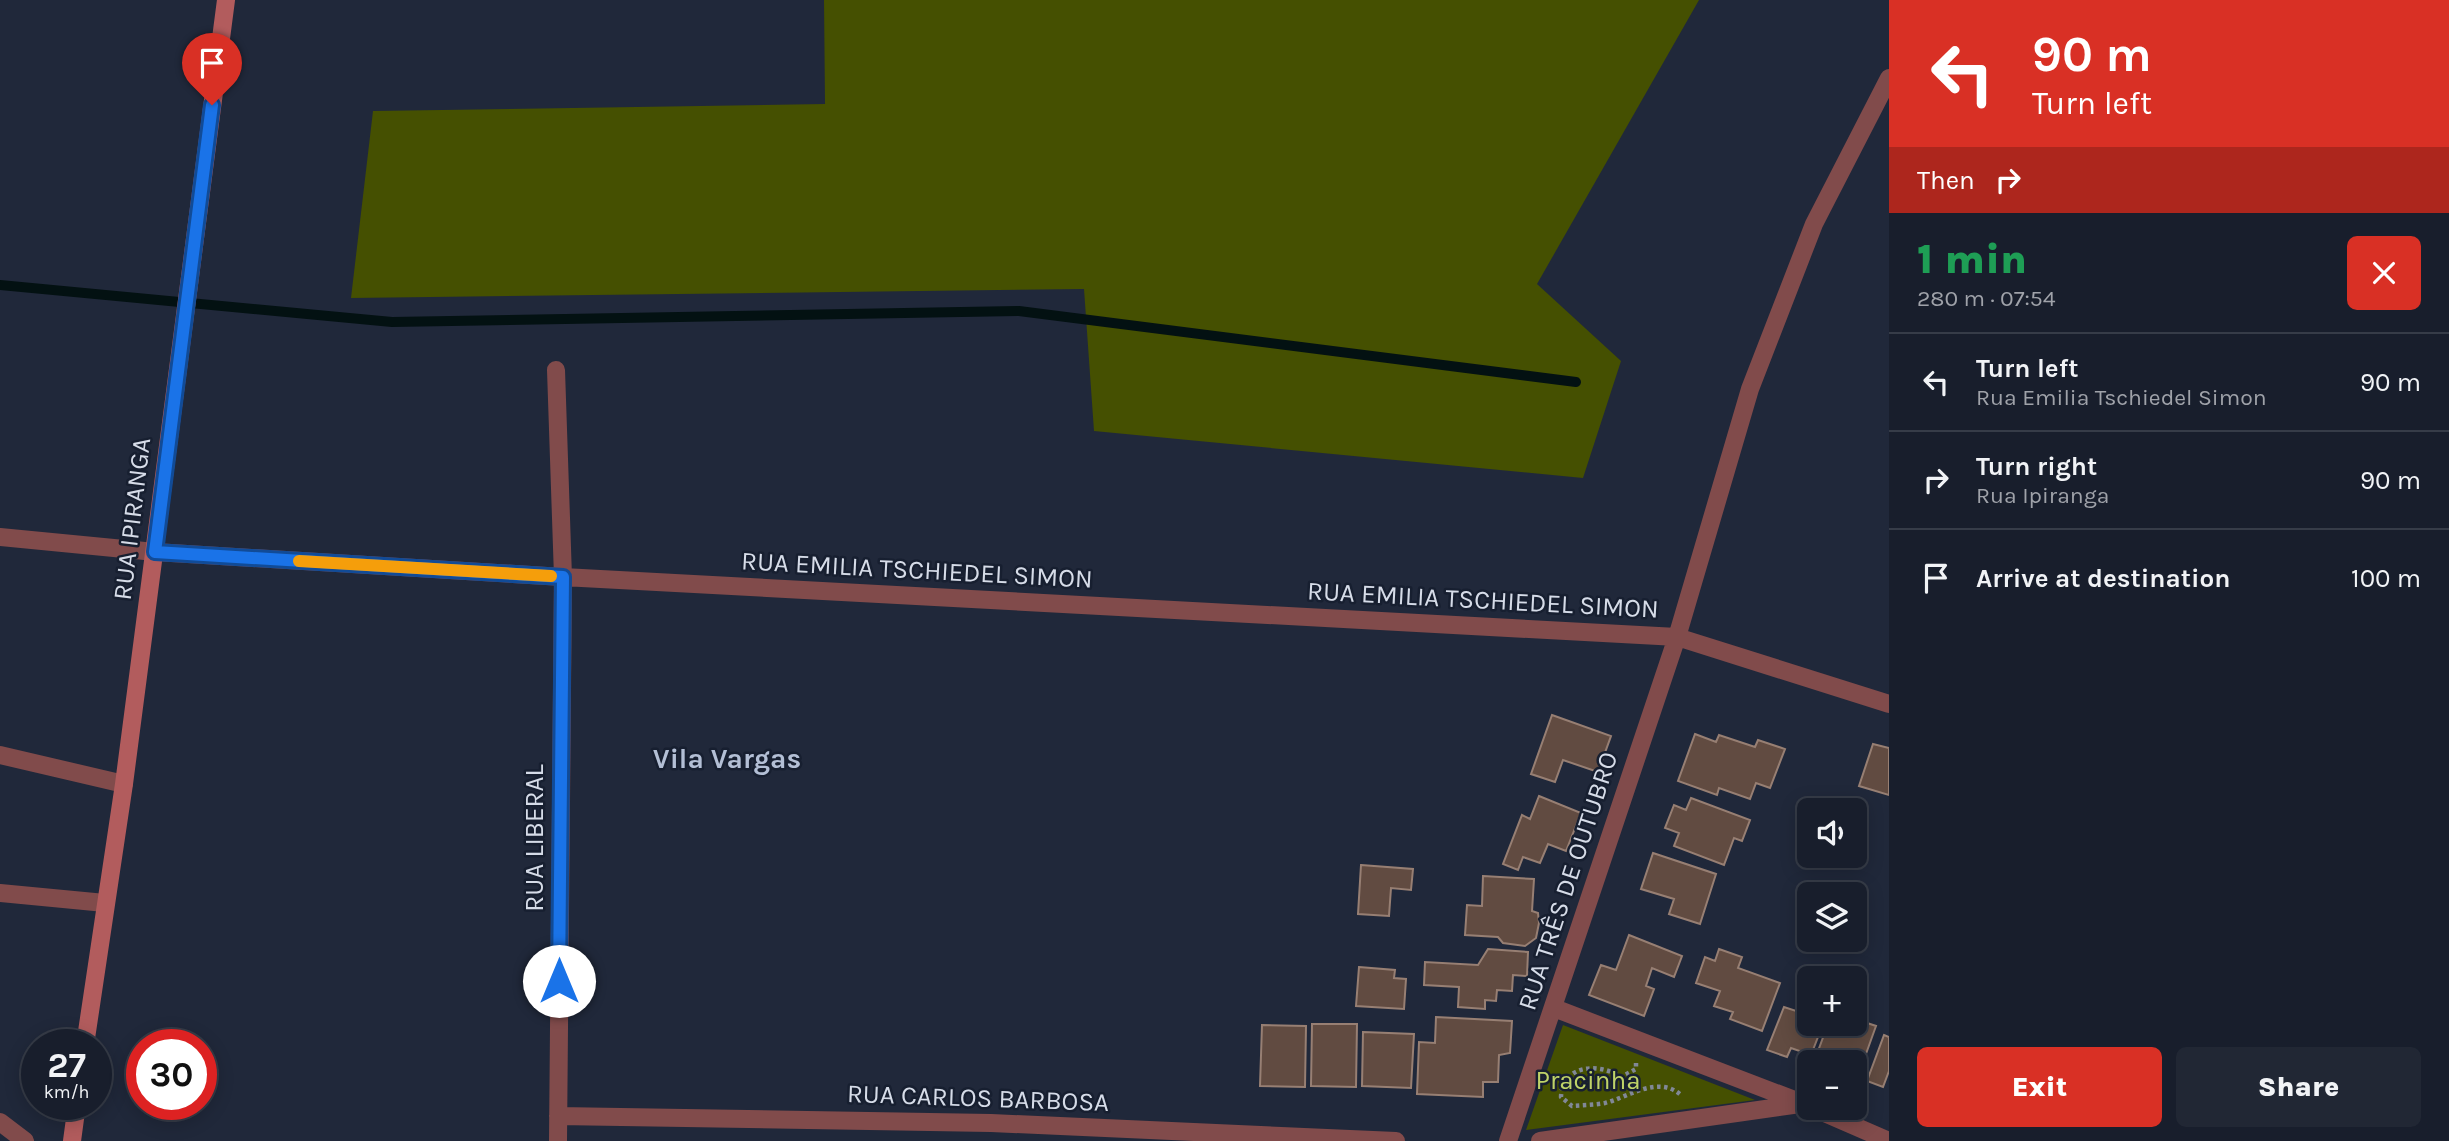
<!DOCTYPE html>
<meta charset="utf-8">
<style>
body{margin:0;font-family:Karla,sans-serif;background:#212734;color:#f1f3f6;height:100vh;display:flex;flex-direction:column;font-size:26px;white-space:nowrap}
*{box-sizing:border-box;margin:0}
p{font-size:23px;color:#9fa2a9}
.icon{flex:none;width:38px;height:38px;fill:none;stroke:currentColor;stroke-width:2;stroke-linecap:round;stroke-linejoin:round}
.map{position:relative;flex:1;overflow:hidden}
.side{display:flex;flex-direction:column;background:#181e2c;width:560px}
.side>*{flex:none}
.banner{background:#d93025;color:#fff;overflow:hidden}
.controls{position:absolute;left:1797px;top:798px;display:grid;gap:14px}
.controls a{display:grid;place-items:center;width:70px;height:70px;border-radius:10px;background:#181e2c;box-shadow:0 4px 18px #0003,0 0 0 2px #363c48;font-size:35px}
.speed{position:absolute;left:21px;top:1029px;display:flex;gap:14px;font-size:35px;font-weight:700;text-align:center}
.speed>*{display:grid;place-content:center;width:91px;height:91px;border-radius:50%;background:#181e2c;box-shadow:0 4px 18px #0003,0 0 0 2px #363c48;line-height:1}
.speed small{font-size:18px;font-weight:400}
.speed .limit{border:10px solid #d22;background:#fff;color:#111}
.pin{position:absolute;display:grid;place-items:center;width:60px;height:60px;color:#fff;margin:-72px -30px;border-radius:50% 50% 50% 0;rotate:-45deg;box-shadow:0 0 7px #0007}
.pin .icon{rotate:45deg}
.me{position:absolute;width:77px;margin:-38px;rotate:0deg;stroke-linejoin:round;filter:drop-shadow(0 0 5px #0008)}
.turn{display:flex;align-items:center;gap:24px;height:147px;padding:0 28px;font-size:32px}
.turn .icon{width:91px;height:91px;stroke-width:2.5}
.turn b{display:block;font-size:49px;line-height:60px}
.then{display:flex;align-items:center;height:66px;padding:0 28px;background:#0003;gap:14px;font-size:26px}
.round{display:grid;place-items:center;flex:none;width:74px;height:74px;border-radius:10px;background:#212734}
.headline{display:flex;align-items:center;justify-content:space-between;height:119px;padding:0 28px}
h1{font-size:42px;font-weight:800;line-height:52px;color:#1e9e55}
.cta{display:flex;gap:14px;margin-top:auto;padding:14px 28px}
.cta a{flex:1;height:80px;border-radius:10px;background:#d93025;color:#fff;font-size:28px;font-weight:800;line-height:80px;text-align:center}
.cta a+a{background:#212734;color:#f1f3f6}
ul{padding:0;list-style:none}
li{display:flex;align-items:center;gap:21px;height:98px;padding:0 28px;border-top:2px solid #363c48}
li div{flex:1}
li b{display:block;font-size:26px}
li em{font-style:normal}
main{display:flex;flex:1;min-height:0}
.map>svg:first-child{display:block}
</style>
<main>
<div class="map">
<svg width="1889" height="1141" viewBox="0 0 1889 1141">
<rect width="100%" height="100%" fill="#20283a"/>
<path fill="#455001" d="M824,0H1699L1537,284L1621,361L1583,478L1094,431L1084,289L351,298L373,111L825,104Z
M1563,1025L1755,1100L1526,1130Z"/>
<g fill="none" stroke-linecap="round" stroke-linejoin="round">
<path stroke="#031112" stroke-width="10" d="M0,285L392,322L1019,311L1576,382"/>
</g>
<path fill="#614b41" stroke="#977f73" stroke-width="2" d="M1552,715L1611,736L1598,772L1563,760L1555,782L1531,774Z
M1695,734L1716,742L1719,735L1755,747L1758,740L1785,749L1770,788L1756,783L1750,799L1719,788L1717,795L1678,781Z
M1873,744L1889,748V795L1859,786Z
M1539,796L1581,813L1566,851L1548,844L1540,863L1523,857L1518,870L1503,864L1522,815L1530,819Z
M1691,798L1750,820L1742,841L1734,838L1724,865L1674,846L1679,833L1665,828L1674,805L1686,810Z
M1653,853L1716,874L1700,924L1669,914L1674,899L1641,889Z
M1361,865L1413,869L1411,890L1391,888L1389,916L1358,914Z
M1483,876L1534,879L1532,911L1538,913L1539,923L1536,938L1525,946L1503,943L1498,937L1465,935L1467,905L1482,906Z
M1629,935L1682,956L1674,977L1652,968L1646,986L1654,989L1644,1016L1589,995L1601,965L1616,970Z
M1488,949L1528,952L1527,976L1513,975L1512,991L1497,990L1496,1001L1485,1000V1009L1458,1007L1459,987L1424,985L1425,962L1478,965Z
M1719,949L1742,957L1738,968L1780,983L1762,1031L1730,1019L1733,1012L1714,1006L1720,991L1696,983L1705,957L1715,961Z
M1359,967L1395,970L1394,978L1406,979L1404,1009L1356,1006Z
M1797,1004L1810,1009V1024H1823L1811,1055L1791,1048L1787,1057L1767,1050L1784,1007L1796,1011Z
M1855,1010L1858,1011L1855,1019L1876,1026L1857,1079L1855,1062H1814L1828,1024H1855Z
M1436,1017L1512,1021L1510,1053L1499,1055L1498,1082H1483V1097L1417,1094L1419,1042L1435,1043Z
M1312,1024H1357L1356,1087L1311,1086Z
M1262,1025L1306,1026L1305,1087L1260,1086Z
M1363,1032L1414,1034L1411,1088L1362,1086Z
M1884,1035L1889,1037V1071L1883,1087L1867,1081Z"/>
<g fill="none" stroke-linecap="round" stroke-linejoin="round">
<path stroke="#818897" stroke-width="4.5" stroke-dasharray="3.5 3.5" stroke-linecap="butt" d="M1636,1063V1069L1621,1077C1598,1062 1562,1065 1561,1097L1572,1106C1583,1105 1594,1105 1605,1103C1629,1097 1659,1074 1682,1096"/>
<path stroke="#814b4b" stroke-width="18" d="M556,370L563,577L558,1141
M0,537L155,552L563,577L1677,637L1889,704
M0,755L124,784
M0,893L105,903
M1554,1008L1810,1106
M1813,1108L1889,1141
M558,1116L991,1123L1396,1141
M0,1122L25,1141
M1508,1141L1677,637L1750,389L1814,224L1889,78
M1540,1141L1800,1104"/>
<path stroke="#b25c5d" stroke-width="18" d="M85,1045L124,784L226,0
M72,1141L77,1104"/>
</g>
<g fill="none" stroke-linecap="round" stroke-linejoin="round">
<defs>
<path id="route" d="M212,105L155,552L563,577L559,981"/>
</defs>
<use href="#route" stroke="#114b97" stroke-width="18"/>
<use href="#route" stroke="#1a73e8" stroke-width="12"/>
<path stroke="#f59e0b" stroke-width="12" d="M299,561L551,576"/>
</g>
<g text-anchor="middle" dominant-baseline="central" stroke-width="5" stroke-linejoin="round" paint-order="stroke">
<g font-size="26" fill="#d6dce8" stroke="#171f30">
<text transform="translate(132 519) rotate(-83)">RUA IPIRANGA</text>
<text transform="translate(917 570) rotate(3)">RUA EMILIA TSCHIEDEL SIMON</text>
<text transform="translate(1483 600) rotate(3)">RUA EMILIA TSCHIEDEL SIMON</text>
<text transform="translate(534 838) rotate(-90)">RUA LIBERAL</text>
<text transform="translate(1568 881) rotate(-72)">RUA TRÊS DE OUTUBRO</text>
<text transform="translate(978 1098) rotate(2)">RUA CARLOS BARBOSA</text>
</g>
<g font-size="26" fill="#bfd368" stroke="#171f30">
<text x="1588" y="1080">Pracinha</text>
</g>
<g font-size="28" font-weight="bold" fill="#b3bfd5" stroke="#171f30">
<text x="727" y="758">Vila Vargas</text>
</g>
</g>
</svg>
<div class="controls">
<a><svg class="icon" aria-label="sound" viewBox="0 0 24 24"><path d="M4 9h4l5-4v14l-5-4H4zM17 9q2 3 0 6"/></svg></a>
<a><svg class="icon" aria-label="layers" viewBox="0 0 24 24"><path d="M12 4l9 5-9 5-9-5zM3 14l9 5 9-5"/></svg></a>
<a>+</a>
<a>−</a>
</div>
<div class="speed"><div>27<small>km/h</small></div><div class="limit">30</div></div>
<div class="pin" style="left:212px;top:105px;background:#d93025"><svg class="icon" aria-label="arrive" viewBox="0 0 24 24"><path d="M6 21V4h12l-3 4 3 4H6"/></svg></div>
<svg class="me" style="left:559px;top:981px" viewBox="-20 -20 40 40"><circle r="19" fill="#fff"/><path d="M0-13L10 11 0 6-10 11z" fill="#1a73e8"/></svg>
</div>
<section class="side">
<div class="banner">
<div class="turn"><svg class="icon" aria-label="left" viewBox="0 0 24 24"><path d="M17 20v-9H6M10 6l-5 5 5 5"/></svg><div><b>90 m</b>Turn left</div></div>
<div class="then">Then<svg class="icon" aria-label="right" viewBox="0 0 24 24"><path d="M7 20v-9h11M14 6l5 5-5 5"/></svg></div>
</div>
<div class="headline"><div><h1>1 min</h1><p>280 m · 07:54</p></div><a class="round" style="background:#d93025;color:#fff"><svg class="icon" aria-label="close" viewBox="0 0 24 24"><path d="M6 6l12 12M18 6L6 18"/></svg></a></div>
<ul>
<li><svg class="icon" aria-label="left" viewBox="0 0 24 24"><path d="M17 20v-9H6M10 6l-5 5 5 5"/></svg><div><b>Turn left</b><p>Rua Emilia Tschiedel Simon</p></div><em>90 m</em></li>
<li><svg class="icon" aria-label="right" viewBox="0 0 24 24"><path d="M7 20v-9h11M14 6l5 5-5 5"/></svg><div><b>Turn right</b><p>Rua Ipiranga</p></div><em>90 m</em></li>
<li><svg class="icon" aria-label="arrive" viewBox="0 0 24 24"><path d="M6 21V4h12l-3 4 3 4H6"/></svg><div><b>Arrive at destination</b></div><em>100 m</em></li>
</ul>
<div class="cta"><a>Exit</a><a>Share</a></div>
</section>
</main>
